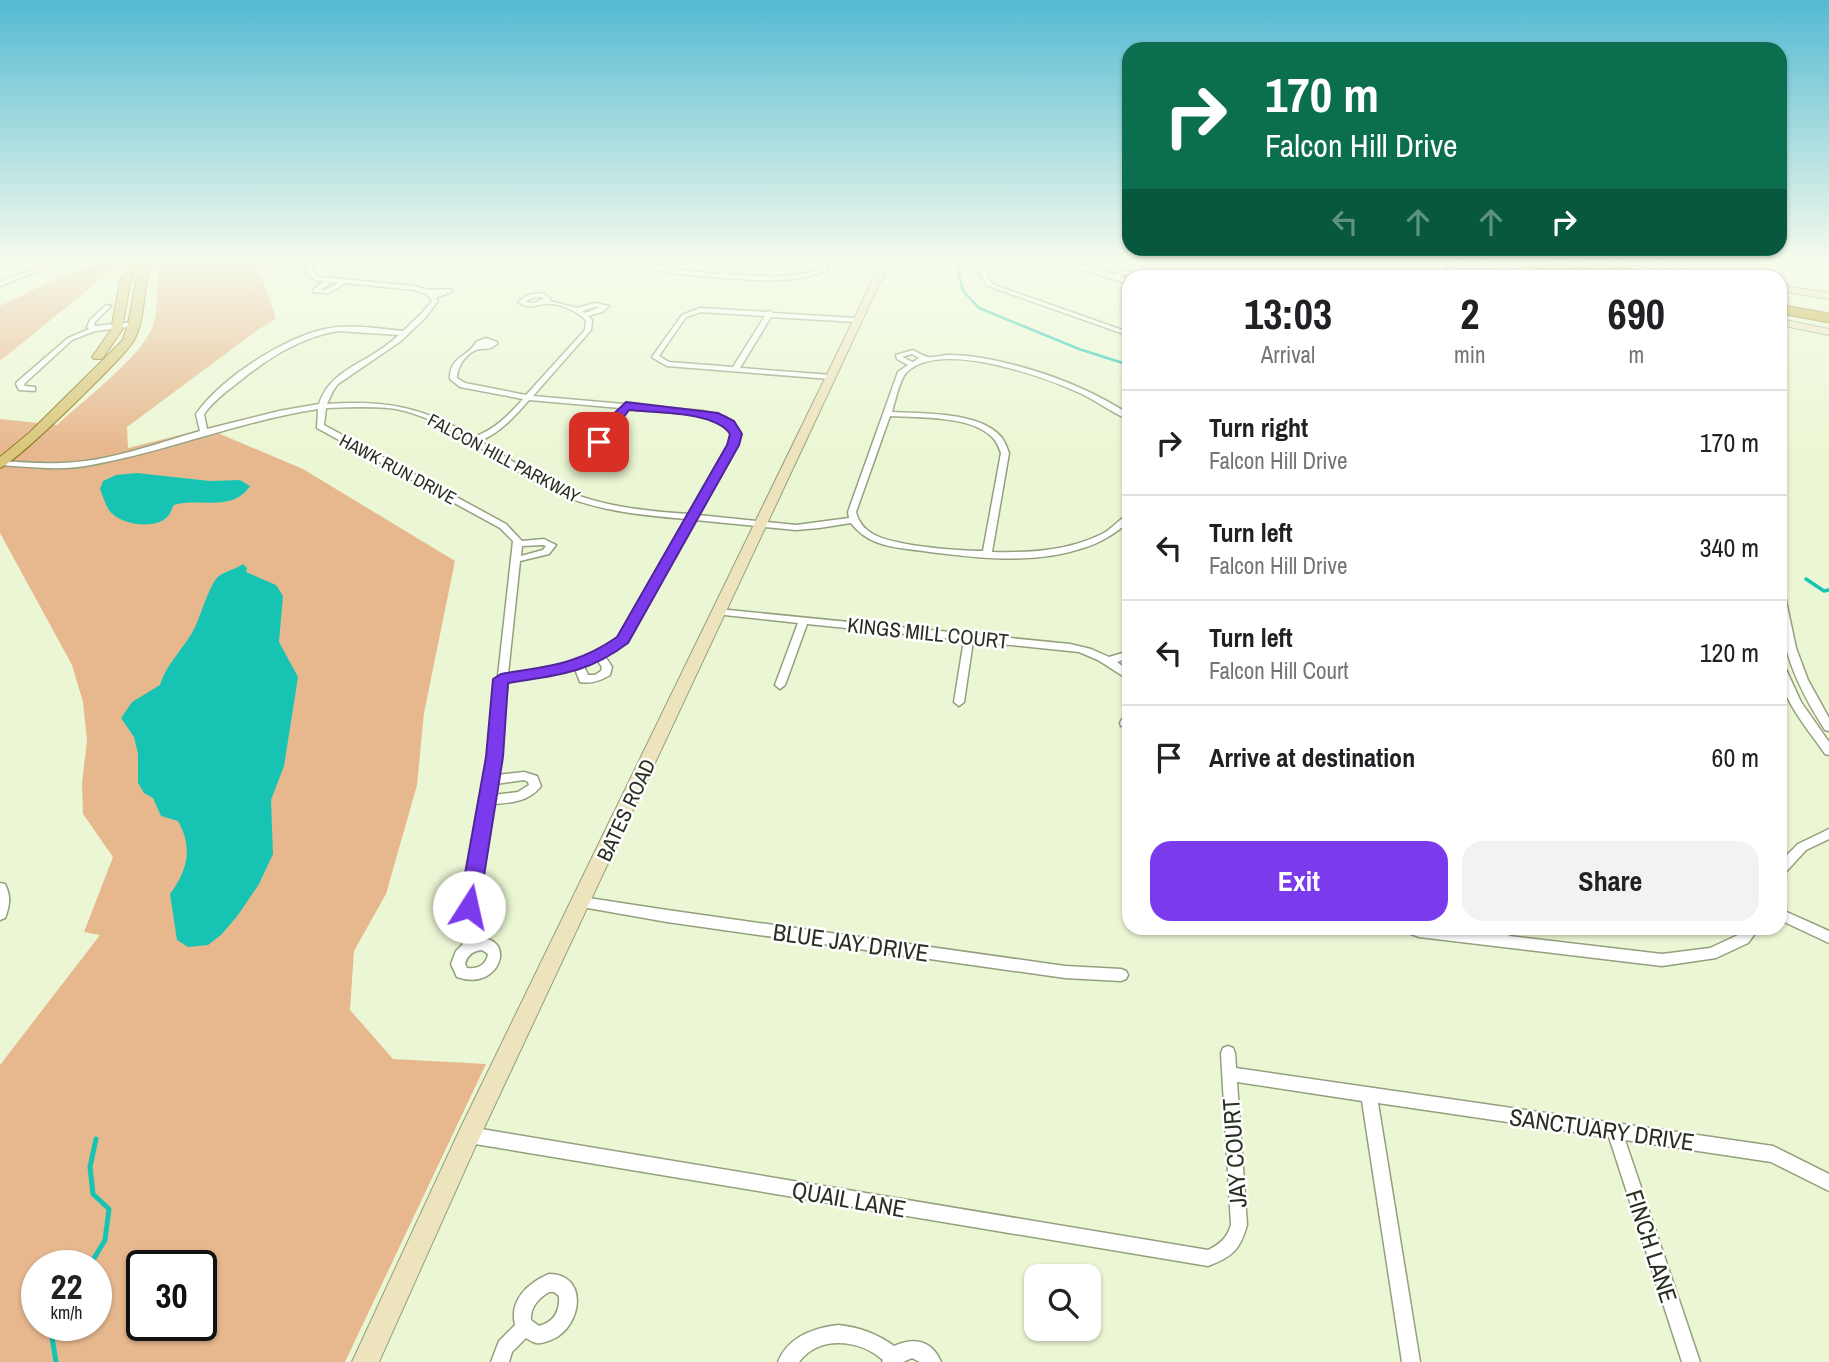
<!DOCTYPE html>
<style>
body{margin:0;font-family:"Archivo Narrow",sans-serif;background:#f2f2f2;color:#202124;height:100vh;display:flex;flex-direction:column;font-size:26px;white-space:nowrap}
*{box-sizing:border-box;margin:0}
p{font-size:23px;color:#757577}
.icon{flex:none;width:38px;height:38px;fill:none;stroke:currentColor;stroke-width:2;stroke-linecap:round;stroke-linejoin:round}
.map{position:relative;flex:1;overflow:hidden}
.side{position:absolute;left:1122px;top:270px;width:665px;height:665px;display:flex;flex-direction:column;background:#fff;border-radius:21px;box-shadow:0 2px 5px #0004}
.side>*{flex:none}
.hud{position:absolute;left:1122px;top:42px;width:665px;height:214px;border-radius:21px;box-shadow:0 2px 5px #0004;background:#0b6e4f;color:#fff;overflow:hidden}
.controls{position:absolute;left:1024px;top:1264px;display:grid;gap:14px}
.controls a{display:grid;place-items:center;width:77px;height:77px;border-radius:14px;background:#fff;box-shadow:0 2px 5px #0004;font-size:35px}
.speed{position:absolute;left:21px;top:1250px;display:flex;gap:14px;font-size:35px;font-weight:700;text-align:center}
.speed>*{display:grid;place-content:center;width:91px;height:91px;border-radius:50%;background:#fff;box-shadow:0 2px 5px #0004;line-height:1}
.speed small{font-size:18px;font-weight:400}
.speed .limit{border:4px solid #111;border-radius:10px;background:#fff;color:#111}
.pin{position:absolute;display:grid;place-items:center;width:60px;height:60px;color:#fff;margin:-30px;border-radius:14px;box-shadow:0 4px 10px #0006}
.me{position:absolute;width:77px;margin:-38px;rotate:10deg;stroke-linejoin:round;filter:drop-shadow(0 0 5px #0008)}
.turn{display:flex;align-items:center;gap:24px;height:147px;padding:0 28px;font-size:32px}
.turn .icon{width:91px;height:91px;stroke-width:2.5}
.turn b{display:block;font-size:49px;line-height:60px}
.lanes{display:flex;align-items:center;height:66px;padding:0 28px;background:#0003;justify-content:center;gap:35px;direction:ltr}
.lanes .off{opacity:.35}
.eta{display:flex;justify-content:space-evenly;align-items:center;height:119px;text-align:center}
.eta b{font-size:42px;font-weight:800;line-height:49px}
.button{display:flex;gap:14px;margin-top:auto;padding:14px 28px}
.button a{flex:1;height:80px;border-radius:21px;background:#7c3aed;color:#fff;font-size:28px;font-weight:800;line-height:80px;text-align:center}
.button a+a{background:#f2f2f2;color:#202124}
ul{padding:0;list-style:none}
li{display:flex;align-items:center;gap:21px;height:105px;padding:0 28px;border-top:2px solid #e0e0e0}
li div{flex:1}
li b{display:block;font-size:26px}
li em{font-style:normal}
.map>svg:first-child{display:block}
</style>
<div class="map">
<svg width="1829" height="1362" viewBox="0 0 1829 1362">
<rect width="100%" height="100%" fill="#ebf7d4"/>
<path fill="#e7b88e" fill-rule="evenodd" d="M114,259H128L122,267L106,275L0,361V306L67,274Z
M163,259H242L258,266L276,319L259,329L127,427L128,448L216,426L220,434L303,469L455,561L424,713L417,785L386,894L354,951L350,1010L393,1059L486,1064L345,1362H0V1065L100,935L84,932L113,857L83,814L82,783L87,741L83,702L72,665L0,533V419L57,425C82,401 140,358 152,328C161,306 153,280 163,259ZM37,1265H96V1325H37ZM142,1265H201V1325H142Z"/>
<path fill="#17c4b3" d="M137,473L210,481L240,480L250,486C232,513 198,497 174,505C172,508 171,512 169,515C157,531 119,525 109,510C105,504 103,496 100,489L103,481L116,475Z
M243,564L247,568L246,572L276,585L283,596L279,642L298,677L284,766L271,800L273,854L259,884L238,915L221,935L208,945L188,947L177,940L170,894C188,870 193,847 178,821L161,816L153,798L144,793L138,783V754L134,737L121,718L132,702L160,685C167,662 186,647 196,625C201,614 211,581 219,576C226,571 236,569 243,564Z"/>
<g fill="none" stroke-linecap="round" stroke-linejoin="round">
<path stroke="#17c4b3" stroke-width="2.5" d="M955,259L963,291L979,308L1079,349L1129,365
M0,262L12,259"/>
<path stroke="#17c4b3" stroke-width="3.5" d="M1806,579L1824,591L1829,590"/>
<path stroke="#17c4b3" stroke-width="5" d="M90,1265L105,1240L109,1209L93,1194L90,1167L96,1139
M50,1325L56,1362"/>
<defs>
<path id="street" d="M61,259H69L0,286V282Z
M311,259H317L311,271L320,277L414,286L429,290L450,289L453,291L436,298L438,301L426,317L401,341L338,384L333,391L327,404C387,400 422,407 474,437C495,429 508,416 523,399L460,387L450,379C449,356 469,357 476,342L486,338L497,342V344C488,350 491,348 481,349C468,350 457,366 457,378L465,383L526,395L585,330L586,320C576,311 559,302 544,304C534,306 527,309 518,302C527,294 540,289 550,298V301L577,308L595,303L609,306L602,312L588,316L592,320L591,330L533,396L703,411L726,417L739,432L740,434L737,445L698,515L796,525L849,518L848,512L898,372L908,365L897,359L896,355L913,350C917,352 923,356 928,357C934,358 942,355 949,355C960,355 971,356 982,358C1033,367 1085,386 1129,414V420C1113,413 1098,402 1082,394C1045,377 941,339 907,372C900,378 895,402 892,412C922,414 981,411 1002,438C1005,442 1007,448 1009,453L992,552C1029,553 1068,551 1102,534C1112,529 1119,519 1129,514V522C1115,533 1101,543 1083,548C1033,565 975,558 923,551C908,549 891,548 876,542C866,538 858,532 851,523L819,528L796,530L695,520L626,642L605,656L612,667L610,675C600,681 591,684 580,682L575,669L550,675L508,682L497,775L524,772L537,776L541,786C529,802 510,803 492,804L471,933L475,939C517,932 503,993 457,977L451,964L456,951L463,944L457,934L488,757L497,681L496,679L498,676L513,541L500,528L317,428L318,409C240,421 168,451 91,465C61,471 30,467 0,465V461C20,462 41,464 61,463C108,462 155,444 200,431L196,414C222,377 292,331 338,327C359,325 382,329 403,331L421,314L432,301L427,294L414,290L346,283L328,293L313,292V290L324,281L316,280L305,272ZM331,282L338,283L325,290H321ZM542,297L544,299L534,303L525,302L532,298ZM595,307H600L585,313L582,311ZM338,331L399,335C391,342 382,349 372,355C350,368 327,378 319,404L279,411L207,429L204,414C213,402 224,393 236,384C267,359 298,338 338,331ZM912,354L919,358L913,362L902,357ZM529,400L620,408L595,442L597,450L590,454V461L602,463L618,456L615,449L604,448L603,442L628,409L702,415L720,421L732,434L729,445L689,514C646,511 600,507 560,488C532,475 506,457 480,441C501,432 514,417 529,400ZM356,407C369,407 383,407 396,409C422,414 446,427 468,440L469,443L476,445C502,461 527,479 555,492C595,511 642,515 686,519L618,638C581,664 552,668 508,674L520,561L549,554L556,545L544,539L522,541L506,524L324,425L326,408ZM890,416C920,418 971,415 993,438C997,442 999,448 1001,453L983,551C958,551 899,546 877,536C866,531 859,524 856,512ZM604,453H609L610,455L601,458H597L598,455ZM543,545L546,546L543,550L521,556L522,546ZM597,660L602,667L601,671L595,675H588L584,666ZM524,780L528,782L529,785L518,792L493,795L495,784ZM482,950L488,954C486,966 477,969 467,968L465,964C467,955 473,951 482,950Z
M501,259H569L547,264L504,261Z
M732,259H738L726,274C757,276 791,280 821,269L823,260L828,261L826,271C787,286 743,279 702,276C684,274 665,274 649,266L652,264L670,269L720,274Z
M981,259H987L990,262L987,275L992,284L1128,332L1129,334H1124L988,286L981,275L984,262Z
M1046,259H1055L1114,274L1126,270L1143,276C1135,277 1128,273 1120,276L1129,280V284Z
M1427,259H1434L1441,264L1442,261L1449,259L1454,260L1447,263L1444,276H1438L1440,268Z
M1749,259H1755V276H1749Z
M1483,264L1486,266L1485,267L1451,271L1448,269L1451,267Z
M106,305L111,306L95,322L94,326L136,322L139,324L136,326L95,331L72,340L24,384L25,386L35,387V391L19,390L16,384L17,382L68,338L89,329L87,327L90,320Z
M700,308L767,312L770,311L773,313L856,318L859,320L856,322L771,317L740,368L832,375L833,377L829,379L667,366L653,358L652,357L682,315ZM701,312L765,316L733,367L669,362L659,356L686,317Z
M1780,593L1785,596L1796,648L1808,680L1829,718V731L1825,730C1797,686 1778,645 1780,593Z
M718,609L1070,644L1091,649L1109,657L1129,651V658L1117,662L1129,671V680L1098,660L1079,652L973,641L964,702L959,706L954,702L964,640L807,624L785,685L780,689L775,685L798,623L715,614L713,612L715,610Z
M1780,664L1784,665L1801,702L1829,742V755L1825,754C1807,727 1778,697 1780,664Z
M1129,713V726H1121L1120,723C1122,719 1124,715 1129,713Z
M1829,829V839L1806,850L1784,874L1780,875V862L1798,844Z
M0,883L5,884C11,896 10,905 5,918L0,920Z
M582,897L667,910L1065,966L1121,969L1126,971L1128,975L1126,979L1121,981L1065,978L667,922L582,907L577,906L576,902L577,898Z
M1780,909L1829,931V943L1780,920Z
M1404,928H1437L1495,934L1494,928H1506L1509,936L1662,954L1710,948L1738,935L1744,928H1759L1748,943L1716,958L1662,966L1419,937L1406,932Z
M1228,1046L1233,1048L1235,1053L1236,1068L1773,1146L1829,1174V1191L1771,1162L1625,1140L1700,1362H1682L1609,1137L1378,1103L1420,1362H1402L1362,1101L1237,1082L1247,1225C1240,1250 1232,1257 1208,1266L469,1143L464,1140L461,1135L464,1130L469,1127L1208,1250C1220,1244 1227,1238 1231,1225L1221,1053L1223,1048Z
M549,1274C589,1274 582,1326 553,1339C548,1341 542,1344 536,1343C535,1343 527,1339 526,1338L512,1352L509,1362H491L499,1341L515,1325C509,1300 528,1283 549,1274ZM549,1292H554L559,1296C560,1312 554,1322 539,1326L531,1320C530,1307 539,1298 549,1292Z
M838,1325C858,1327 878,1334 894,1346C914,1337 932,1340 941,1362H920L912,1358L903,1362H882L883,1360C859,1339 819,1335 799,1362H778C788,1337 813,1328 838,1325Z"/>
<path id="secondary" d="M883,259H891L477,1143L379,1362H352L461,1127Z
M1438,259H1456L1542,276H1525Z
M1611,259H1630L1721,276H1703L1615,262Z
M1780,285L1829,293V299L1780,291Z
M1780,319L1829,329V335L1780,325Z"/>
<path id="primary" d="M131,259H141L130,282L122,330L102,359H94L92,357L111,330L120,282Z
M145,259H155C140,285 148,317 133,342C122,359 16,463 0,468V457L29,433L122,341C135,314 130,284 145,259Z"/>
<path id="highway" d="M1502,259H1527L1588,269V264L1592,263L1645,272L1651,276L1609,274L1611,276H1587L1508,263Z
M1780,305L1829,314V322L1780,313Z"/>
</defs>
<use href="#street" stroke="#949f7e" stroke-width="3"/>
<use href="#secondary" stroke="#949f7e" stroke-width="2"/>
<use href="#primary" stroke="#8d7923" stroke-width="2"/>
<use href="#highway" stroke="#8d7923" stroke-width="3"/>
<use href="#street" fill="#fff" fill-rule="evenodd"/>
<use href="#secondary" fill="#ede3bd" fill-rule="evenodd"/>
<use href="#primary" fill="#dac77c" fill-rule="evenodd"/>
<use href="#highway" fill="#c2a124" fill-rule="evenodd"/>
</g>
<linearGradient id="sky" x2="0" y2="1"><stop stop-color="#54bad3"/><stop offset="0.58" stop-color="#f6fbec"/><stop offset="1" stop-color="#f6fbec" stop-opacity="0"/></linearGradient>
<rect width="1829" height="449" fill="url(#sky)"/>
<path fill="#7c3aed" stroke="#51269a" stroke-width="2" d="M626,402L718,413L734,421L742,434L739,445L628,643C587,674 557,675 508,683L503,757L479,907L476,913L469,915L462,913L459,907L486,757L493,679L501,674C547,666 577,665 617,637L727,445L730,434C715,411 656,413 629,410L603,445H595L593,442L604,423Z"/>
<g text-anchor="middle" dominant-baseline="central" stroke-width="5" stroke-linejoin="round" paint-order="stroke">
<g font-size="18" fill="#2a2f21" stroke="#fff">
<text transform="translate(504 458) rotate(28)">FALCON HILL PARKWAY</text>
<text transform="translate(398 469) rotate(28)">HAWK RUN DRIVE</text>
</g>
<g font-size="21" fill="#2a2f21" stroke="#fff">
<text transform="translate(928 633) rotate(6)">KINGS MILL COURT</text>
<text transform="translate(626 810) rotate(-65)">BATES ROAD</text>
</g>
<g font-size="24" fill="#2a2f21" stroke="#fff">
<text transform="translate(851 942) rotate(8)">BLUE JAY DRIVE</text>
<text transform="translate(1602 1129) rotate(8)">SANCTUARY DRIVE</text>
<text transform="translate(1234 1153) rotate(-94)">JAY COURT</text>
<text transform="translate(849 1199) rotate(10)">QUAIL LANE</text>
<text transform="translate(1652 1246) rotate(72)">FINCH LANE</text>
</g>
</g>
</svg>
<div class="controls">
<a><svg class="icon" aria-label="search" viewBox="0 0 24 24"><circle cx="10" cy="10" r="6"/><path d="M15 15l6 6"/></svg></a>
</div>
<div class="speed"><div>22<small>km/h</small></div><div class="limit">30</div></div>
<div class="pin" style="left:599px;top:442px;background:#d93025"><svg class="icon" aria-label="arrive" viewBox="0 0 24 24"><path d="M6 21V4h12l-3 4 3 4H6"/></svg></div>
<svg class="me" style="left:469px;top:907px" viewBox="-20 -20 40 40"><circle r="19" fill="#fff"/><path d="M0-13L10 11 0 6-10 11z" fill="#7c3aed"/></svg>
<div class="hud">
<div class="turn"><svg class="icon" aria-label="right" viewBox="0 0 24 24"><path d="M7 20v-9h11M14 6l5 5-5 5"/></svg><div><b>170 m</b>Falcon Hill Drive</div></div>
<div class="lanes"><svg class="icon off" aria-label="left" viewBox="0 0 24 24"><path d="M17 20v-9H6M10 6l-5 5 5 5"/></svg><svg class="icon off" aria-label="ahead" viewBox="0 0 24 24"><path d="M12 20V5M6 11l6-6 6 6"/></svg><svg class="icon off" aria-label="ahead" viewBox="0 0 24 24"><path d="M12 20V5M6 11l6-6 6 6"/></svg><svg class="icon" aria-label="right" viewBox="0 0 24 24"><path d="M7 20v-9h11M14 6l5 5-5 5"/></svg></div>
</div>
<section class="side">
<div class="eta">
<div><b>13:03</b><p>Arrival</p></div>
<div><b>2</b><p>min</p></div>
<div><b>690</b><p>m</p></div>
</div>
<ul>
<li><svg class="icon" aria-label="right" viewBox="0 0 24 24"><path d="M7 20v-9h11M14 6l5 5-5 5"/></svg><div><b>Turn right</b><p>Falcon Hill Drive</p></div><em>170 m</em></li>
<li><svg class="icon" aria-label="left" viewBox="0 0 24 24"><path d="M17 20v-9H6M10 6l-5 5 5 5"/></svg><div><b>Turn left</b><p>Falcon Hill Drive</p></div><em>340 m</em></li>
<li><svg class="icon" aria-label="left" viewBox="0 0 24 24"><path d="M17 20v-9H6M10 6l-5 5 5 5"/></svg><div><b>Turn left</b><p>Falcon Hill Court</p></div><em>120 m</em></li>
<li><svg class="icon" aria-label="arrive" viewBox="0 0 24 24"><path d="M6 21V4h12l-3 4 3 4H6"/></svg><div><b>Arrive at destination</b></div><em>60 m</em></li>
</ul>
<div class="button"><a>Exit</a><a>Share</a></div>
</section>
</div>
